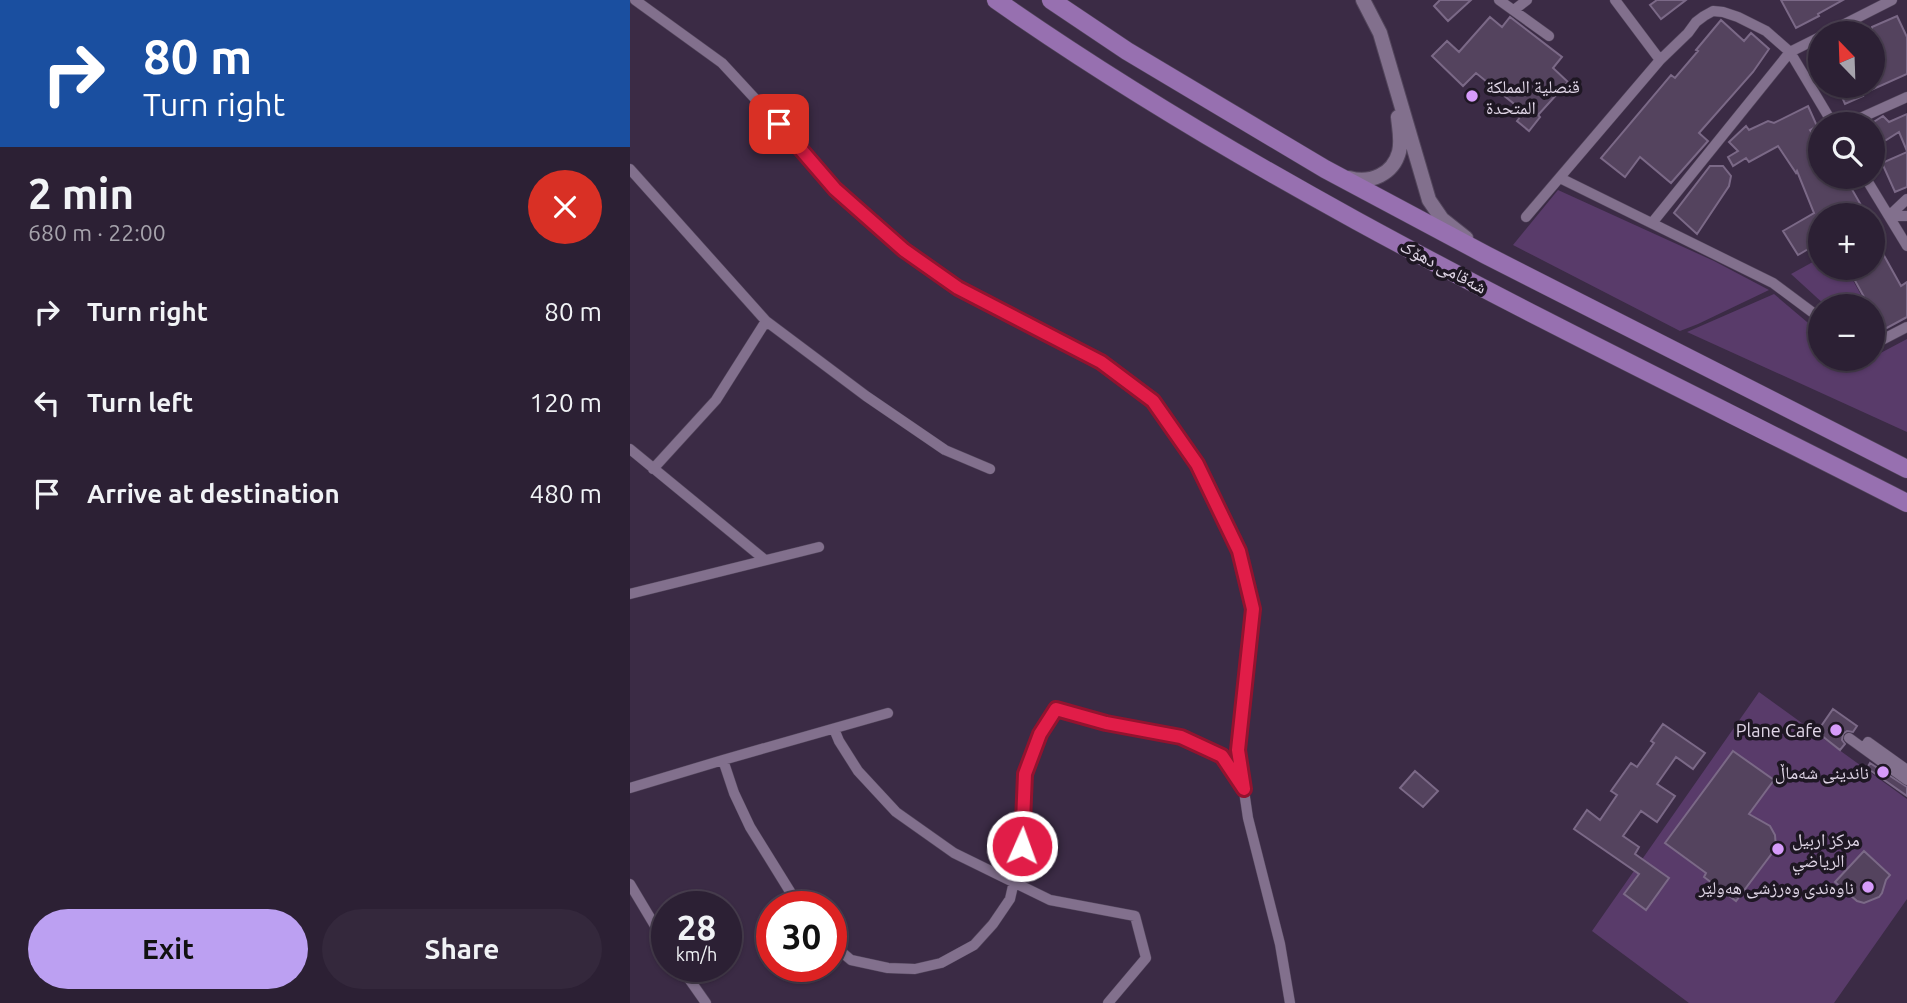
<!DOCTYPE html>
<meta charset="utf-8">
<style>
body{margin:0;font-family:Ubuntu,"Noto Naskh Arabic",sans-serif;background:#34283c;color:#f1f3f6;height:100vh;display:flex;flex-direction:column;font-size:26px;white-space:nowrap}
*{box-sizing:border-box;margin:0}
p{font-size:23px;color:#a6a3ac}
.icon{flex:none;width:38px;height:38px;fill:none;stroke:currentColor;stroke-width:2;stroke-linecap:round;stroke-linejoin:round}
.map{position:relative;flex:1;overflow:hidden}
.details{display:flex;flex-direction:column;background:#2c2034;width:630px}
.details>*{flex:none}
.banner{background:#1a4fa0;color:#fff;overflow:hidden}
.needle{width:46px;rotate:337deg}
.tools{position:absolute;left:1178px;top:21px;display:grid;gap:14px}
.tools a{display:grid;place-items:center;width:77px;height:77px;border-radius:50%;background:#2c2034;box-shadow:0 2px 5px #0004,0 0 0 2px #483e4f;font-size:35px}
.speed{position:absolute;left:21px;top:891px;display:flex;gap:14px;font-size:35px;font-weight:700;text-align:center}
.speed>*{display:grid;place-content:center;width:91px;height:91px;border-radius:50%;background:#2c2034;box-shadow:0 2px 5px #0004,0 0 0 2px #483e4f;line-height:1}
.speed small{font-size:18px;font-weight:400}
.speed .limit{border:10px solid #d22;background:#fff;color:#111}
.pin{position:absolute;display:grid;place-items:center;width:60px;height:60px;color:#fff;margin:-30px;border-radius:14px;box-shadow:0 4px 10px #0006}
.me{position:absolute;width:77px;margin:-38px;rotate:2deg;stroke-linejoin:round;filter:drop-shadow(0 0 5px #0008)}
.turn{display:flex;align-items:center;gap:24px;height:147px;padding:0 28px;font-size:32px}
.turn .icon{width:91px;height:91px;stroke-width:2.5}
.turn b{display:block;font-size:49px;line-height:60px}
.round{display:grid;place-items:center;flex:none;width:74px;height:74px;border-radius:37px;background:#34283c}
.head{display:flex;align-items:center;justify-content:space-between;height:119px;padding:0 28px}
h1{font-size:42px;font-weight:600;line-height:52px}
.button{display:flex;gap:14px;margin-top:auto;padding:14px 28px}
.button a{flex:1;height:80px;border-radius:42px;background:#bca0f2;color:#111;font-size:28px;font-weight:600;line-height:80px;text-align:center}
.button a+a{background:#34283c;color:#f1f3f6}
ul{padding:0;list-style:none}
li{display:flex;align-items:center;gap:21px;height:91px;padding:0 28px}
li div{flex:1}
li b{display:block;font-size:26px}
li em{font-style:normal}
main{display:flex;flex:1;min-height:0}
.map>svg:first-child{display:block}
</style>
<main>
<section class="details">
<div class="banner">
<div class="turn"><svg class="icon" aria-label="right" viewBox="0 0 24 24"><path d="M7 20v-9h11M14 6l5 5-5 5"/></svg><div><b>80 m</b>Turn right</div></div>
</div>
<div class="head"><div><h1>2 min</h1><p>680 m · 22:00</p></div><a class="round" style="background:#d93025;color:#fff"><svg class="icon" aria-label="close" viewBox="0 0 24 24"><path d="M6 6l12 12M18 6L6 18"/></svg></a></div>
<ul>
<li><svg class="icon" aria-label="right" viewBox="0 0 24 24"><path d="M7 20v-9h11M14 6l5 5-5 5"/></svg><div><b>Turn right</b></div><em>80 m</em></li>
<li><svg class="icon" aria-label="left" viewBox="0 0 24 24"><path d="M17 20v-9H6M10 6l-5 5 5 5"/></svg><div><b>Turn left</b></div><em>120 m</em></li>
<li><svg class="icon" aria-label="arrive" viewBox="0 0 24 24"><path d="M6 21V4h12l-3 4 3 4H6"/></svg><div><b>Arrive at destination</b></div><em>480 m</em></li>
</ul>
<div class="button"><a>Exit</a><a>Share</a></div>
</section>
<div class="map">
<svg width="1277" height="1003" viewBox="0 0 1277 1003">
<rect width="100%" height="100%" fill="#3b2b45"/>
<path fill="#593b6a" d="M928,190L1084,261L1139,290L1068,324L1050,331L883,245Z
M1190,258V268H1216L1235,302L1229,306H1196L1161,274Z
M1144,294L1190,333V359H1219L1227,365L1242,359L1243,357L1277,339V432L1057,332Z
M1129,692L1277,799V899L1204,1003H1059L962,931Z"/>
<path fill="#54435e" stroke="#7b6987" stroke-width="2" d="M810,0H841L818,21L804,6Z
M1027,0H1056L1031,19L1020,5Z
M1151,0H1213L1188,14L1189,16L1166,28Z
M1267,16L1277,37V74L1232,94L1233,96L1215,104L1207,86H1242V27Z
M860,17L872,27L880,17L932,57L923,68L938,82L908,115L910,117L899,131L887,121L894,112L846,73L833,86L802,56L817,41L829,52Z
M1091,20L1114,41L1121,33L1139,49L1123,72L1069,133L1078,141L1041,183L1010,157L995,177L971,158L1041,75L1045,78L1068,51L1066,50Z
M1178,106L1187,126L1180,130L1190,145V177H1199L1203,185L1216,179L1235,212L1229,215H1190V242L1168,255L1153,231L1184,213L1167,171L1166,173L1148,146L1119,162L1116,158L1103,166L1098,157L1108,151L1099,142L1116,126L1119,130L1138,121L1144,123Z
M1277,114V151L1269,132L1242,149V123L1253,116L1259,122Z
M1277,152V187L1265,192L1252,163Z
M1080,166H1093L1101,176L1099,186L1067,234L1044,213Z
M1242,234L1271,286L1277,282V317L1242,336V306H1239L1218,268H1242Z
M1203,709L1227,726L1223,732L1217,731L1213,734L1212,740L1215,744L1210,750L1187,732Z
M1033,724L1075,753L1063,769L1046,757L1027,784L1045,796L1027,822L1011,811L993,836L1009,847L1005,854L1039,878L1016,910L994,894L1009,874L944,829L957,810L970,820L987,795L981,791L1001,763L1007,767L1024,743L1021,741Z
M1103,751L1144,780L1119,814L1140,826L1145,835L1146,848L1106,901L1074,877L1076,873L1035,843Z
M1240,763L1277,787V796L1237,768Z
M785,771L808,791L793,807L770,788Z
M1234,851L1260,875L1256,880L1252,893L1249,897L1234,903L1227,901L1205,882Z"/>
<g fill="none" stroke-linecap="round" stroke-linejoin="round">
<defs>
<path id="street" d="M5,0L92,63L167,144L205,189L274,250L328,287L471,362L523,401L567,464L609,551L623,609L608,750L618,818L650,944L660,1003
M869,0L919,36
M985,0L1030,60
M884,10L897,0
M1197,33L1262,0
M1217,124L1277,97
M0,169L136,321L236,396L315,450L360,469
M1235,177L1277,246
M930,178L1143,283L1190,318
M1259,216L1277,199
M1259,216H1277
M896,217L1030,60L1058,33L1066,22L1074,16L1083,11L1093,12L1108,17L1136,31L1160,52L1203,124
M1022,223L1160,52L1190,37
M1242,345L1277,327
M0,449L135,560
M23,469L86,400L136,321
M0,594L189,547
M204,729L209,741L228,771L266,812L324,853L420,900L505,916L516,958L478,1003
M1219,738L1277,780
M1234,748L1238,742L1277,770
M93,760L104,793L120,827L169,906
M0,788L93,760L258,713
M0,884L37,946
M201,943L221,960L258,968L285,969L311,963L344,945L363,924L380,899L392,846L395,774L410,734L426,709L476,723L551,737L592,756L612,787
M50,966L76,1003"/>
<path id="secondary" d="M733,0L750,33L799,200L812,219L836,238
M719,178C741,184 763,174 769,152C772,141 769,128 768,117"/>
<path id="highway" d="M366,0C649,198 970,346 1277,503
M421,0L497,51L695,169L856,255L1277,469"/>
</defs>
<use href="#street" stroke="#53465c" stroke-width="11"/>
<use href="#secondary" stroke="#53465c" stroke-width="16"/>
<use href="#highway" stroke="#53465c" stroke-width="19"/>
<use href="#street" stroke="#82708d" stroke-width="10"/>
<use href="#secondary" stroke="#82708d" stroke-width="14"/>
<use href="#highway" stroke="#9770b0" stroke-width="18"/>
</g>
<g fill="none" stroke-linecap="round" stroke-linejoin="round">
<defs>
<path id="route" d="M149,124L205,189L274,250L328,288L471,362L523,401L567,464L609,551L623,609L608,750L614,789L592,756L551,737L476,723L426,709L410,734L395,774L392,846"/>
</defs>
<use href="#route" stroke="#92132f" stroke-width="18"/>
<use href="#route" stroke="#e11d48" stroke-width="12"/>
</g>
<g fill="#d69bfa" stroke="#1e1723" stroke-width="2.5">
<circle cx="842" cy="96" r="7"/>
<circle cx="1206" cy="730" r="7"/>
<circle cx="1253" cy="772" r="7"/>
<circle cx="1148" cy="849" r="7"/>
<circle cx="1238" cy="887" r="7"/>
</g>
<g text-anchor="middle" dominant-baseline="central" stroke-width="7" stroke-linejoin="round" paint-order="stroke">
<g font-size="18" fill="#e0d6e7" stroke="#1e1723" text-anchor="end">
<text x="856" y="86" text-anchor="start">قنصلية المملكة<tspan x="856" dy="21">المتحدة</tspan></text>
<text x="1192" y="730">Plane Cafe</text>
<text x="1239" y="772">ناندینی شەماڵ</text>
<text x="1162" y="839" text-anchor="start">مركز اربيل<tspan x="1162" dy="21">الرياضي</tspan></text>
<text x="1224" y="887">ناوەندی وەرزشی هەولێر</text>
</g>
<g font-size="18" fill="#e0d6e7" stroke="#1e1723">
<text transform="translate(814 266) rotate(28)">شەقامی دهۆک</text>
</g>
</g>
</svg>
<div class="tools">
<a><svg class="needle" viewBox="-14 -14 28 28"><path d="M0-13l5 13h-10z" fill="#e53935"/><path d="M0 13l5-13h-10z" fill="#a6a3ac"/></svg></a>
<a><svg class="icon" aria-label="search" viewBox="0 0 24 24"><circle cx="10" cy="10" r="6"/><path d="M15 15l6 6"/></svg></a>
<a>+</a>
<a>−</a>
</div>
<div class="speed"><div>28<small>km/h</small></div><div class="limit">30</div></div>
<div class="pin" style="left:149px;top:124px;background:#d93025"><svg class="icon" aria-label="arrive" viewBox="0 0 24 24"><path d="M6 21V4h12l-3 4 3 4H6"/></svg></div>
<svg class="me" style="left:392px;top:846px" viewBox="-20 -20 40 40"><circle r="17" fill="#e11d48" stroke="#fff" stroke-width="3"/><path d="M0-11L8 9 0 5-8 9z" fill="#fff"/></svg>
</div>
</main>
